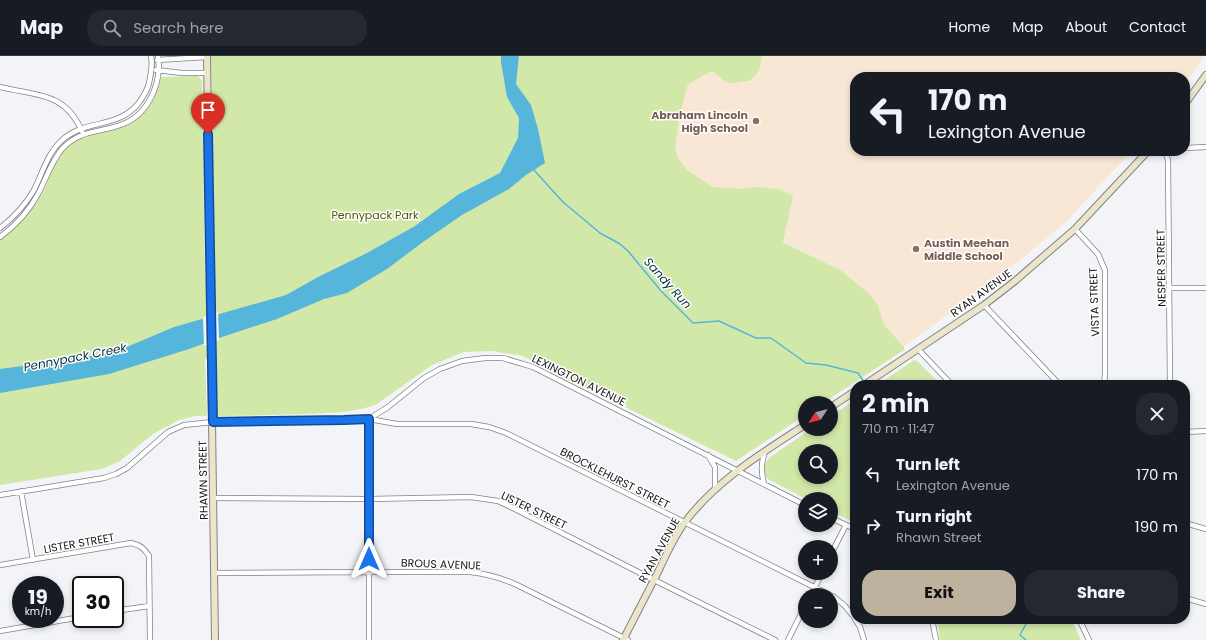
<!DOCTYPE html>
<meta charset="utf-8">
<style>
body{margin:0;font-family:Poppins,sans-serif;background:#242831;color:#f1f3f6;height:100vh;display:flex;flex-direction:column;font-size:15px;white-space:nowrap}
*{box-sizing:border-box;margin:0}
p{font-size:13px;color:#9ea1a6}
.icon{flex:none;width:22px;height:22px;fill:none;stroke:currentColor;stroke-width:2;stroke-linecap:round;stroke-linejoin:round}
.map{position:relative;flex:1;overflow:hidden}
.details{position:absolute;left:850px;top:324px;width:340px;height:244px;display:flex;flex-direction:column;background:#171b24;border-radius:16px;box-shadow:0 2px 6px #0003}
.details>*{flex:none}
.banner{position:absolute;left:850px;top:16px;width:340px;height:84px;border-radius:16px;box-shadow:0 2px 6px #0003;background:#171b24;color:#f1f3f6;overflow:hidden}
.needle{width:26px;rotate:234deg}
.fabs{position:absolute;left:798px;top:340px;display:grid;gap:8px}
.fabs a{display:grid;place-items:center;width:40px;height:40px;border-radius:50%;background:#171b24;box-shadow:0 2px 6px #0003;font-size:20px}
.speed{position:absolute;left:12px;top:520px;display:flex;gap:8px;font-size:20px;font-weight:700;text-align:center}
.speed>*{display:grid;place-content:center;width:52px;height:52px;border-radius:50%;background:#171b24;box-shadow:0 2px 6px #0003;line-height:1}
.speed small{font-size:10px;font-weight:400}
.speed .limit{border:2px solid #111;border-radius:6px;background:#fff;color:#111}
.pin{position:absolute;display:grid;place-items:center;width:34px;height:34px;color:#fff;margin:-41px -17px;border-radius:50% 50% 50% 0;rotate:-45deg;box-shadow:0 0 4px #0007}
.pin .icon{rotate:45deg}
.me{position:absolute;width:44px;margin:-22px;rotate:0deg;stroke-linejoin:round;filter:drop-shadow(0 0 3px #0008)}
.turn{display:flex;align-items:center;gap:14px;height:84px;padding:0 12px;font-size:18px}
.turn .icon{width:52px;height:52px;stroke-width:2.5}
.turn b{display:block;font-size:28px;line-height:34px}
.round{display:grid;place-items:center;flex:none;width:42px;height:42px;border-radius:16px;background:#242831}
.summary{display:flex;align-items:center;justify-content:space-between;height:68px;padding:0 12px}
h1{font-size:24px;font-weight:700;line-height:30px}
.cta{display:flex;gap:8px;margin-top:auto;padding:8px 12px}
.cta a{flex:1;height:46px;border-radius:16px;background:#bcb29e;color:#111;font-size:16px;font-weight:700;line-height:46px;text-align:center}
.cta a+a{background:#242831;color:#f1f3f6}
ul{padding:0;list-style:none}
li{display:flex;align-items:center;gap:12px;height:52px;padding:0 12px}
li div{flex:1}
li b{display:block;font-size:15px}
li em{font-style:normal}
header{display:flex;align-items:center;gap:24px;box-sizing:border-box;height:56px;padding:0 20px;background:#171b24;border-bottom:1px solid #363941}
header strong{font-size:19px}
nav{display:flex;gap:22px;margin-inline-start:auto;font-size:14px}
.search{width:280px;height:36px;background:#242831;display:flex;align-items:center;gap:10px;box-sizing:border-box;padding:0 14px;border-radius:16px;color:#9ea1a6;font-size:15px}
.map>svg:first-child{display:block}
</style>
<header>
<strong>Map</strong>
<div class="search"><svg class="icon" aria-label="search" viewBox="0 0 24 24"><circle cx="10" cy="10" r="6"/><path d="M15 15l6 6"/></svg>Search here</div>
<nav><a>Home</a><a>Map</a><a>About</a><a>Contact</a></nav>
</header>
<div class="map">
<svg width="1206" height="584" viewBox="0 0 1206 584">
<rect width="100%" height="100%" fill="#f3f4f8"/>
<path fill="#f9e7d6" d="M685,0H1204L1195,15L1185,28V21H855V95H1132L1065,167L1019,205L904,291L884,271L842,215L775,181L655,112Z"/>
<path fill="#d2e8a8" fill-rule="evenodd" d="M211,0H762C760,13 760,16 749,25C742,25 739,27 732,27C725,28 718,19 712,15L688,28L679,61L675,91L678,102L687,114L713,131L743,133L758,131L778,133L793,140L783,186L842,215L858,229L869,237L878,250L885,270L904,291V294L823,347H805V359L736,405L625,351L627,350L591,331L588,333L523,300L492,295L464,296L432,309L377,348C355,357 331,357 308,358C278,359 248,360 218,360L217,355L215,301L205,303L207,358L206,360H195L179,364L153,378L120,405L102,413L0,429V185C19,171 35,153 45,132C51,119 54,104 64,94C85,72 118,82 141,60C148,53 154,44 157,35C159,29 159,25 162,21L198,20L202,25L205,221H215Z
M914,304L917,305L941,329H877Z
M855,344V467L831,455V443H806L768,423L764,417V410L769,402L811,373H831V360ZM805,395H831V421H805Z
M937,563H1071L1081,584H940Z"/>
<path fill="#56b5da" d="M501,0H519L516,28L531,49L538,73L545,107L526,119L509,133L462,159L423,186L387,213L347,237L324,243L277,263L222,281L189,293L109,318L0,337V313L82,302L122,293L174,271L286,239L318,221L367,197L415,170L459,138L500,117L518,82L519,62L507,41L501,6Z"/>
<path fill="#f3f4f8" d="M218,256L219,284L204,290L203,261Z"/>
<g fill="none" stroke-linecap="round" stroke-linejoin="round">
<path stroke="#56b5da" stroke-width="1.5" d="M533,113L563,146L600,177L620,188L628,195L662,236L693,267L719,265L756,282H771L806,307L826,309L858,317L864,326
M1026,584L1020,579L1026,568L1027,563"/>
<defs>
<path id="street" d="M157,4L207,1
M156,14L182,17H207
M0,31C36,40 64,35 82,75
M1185,92L1206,91
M1165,95L1168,104L1170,329
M0,172C13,162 26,148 34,134C42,118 47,99 60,86C84,62 116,74 138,48C143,41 147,36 149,27C151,18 153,9 151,0
M1075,173L1098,198L1105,214V318L1104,329
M0,181C15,170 29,155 38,138C46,123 51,106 62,93C80,73 101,77 123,68C149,58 162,26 158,0
M1170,232H1206
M984,249L1060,329
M918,293L952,329
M1185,376L1206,375
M708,399L715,411V432
M764,428C761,416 761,408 765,395
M21,435L33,504
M0,439L104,422L116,418L127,412L168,376L184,369L213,366L344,364L369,363L388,351L424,322L440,313L462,305L485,302H503L533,311L805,449
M213,442L369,443L471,441L498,445L513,452L646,520L775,584
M831,462L855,473
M1185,467L1206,473
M831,498L846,469
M0,509L131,487C140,489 144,492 149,500L150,584
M215,517L369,516H470C487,518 502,522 517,529L628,584
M811,539L822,517
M1185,542L1206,548
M115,555L149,550
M855,563L860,571L864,584
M932,563L936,584
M1079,563L1089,584
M0,575L81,561
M369,584V363L397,368H471L489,371L506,377L834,541L844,549L855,562
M788,584L805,550"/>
<path id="secondary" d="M207,0L215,584
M1185,48L1206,19
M864,329L984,249L1015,225L1075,173L1148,95
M831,351L855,335
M623,584C635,561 646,539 658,516C666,499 674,481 685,466C717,424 762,397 805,369"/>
</defs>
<use href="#street" stroke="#818285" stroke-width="6"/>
<use href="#secondary" stroke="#818285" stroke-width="8"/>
<use href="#street" stroke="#fff" stroke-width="4.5"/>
<use href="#secondary" stroke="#ebe6ca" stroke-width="6"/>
</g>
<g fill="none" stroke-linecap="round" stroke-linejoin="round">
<defs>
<path id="route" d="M208,78L213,366L344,364L369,363V503"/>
</defs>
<use href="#route" stroke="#114b97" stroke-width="10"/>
<use href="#route" stroke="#1a73e8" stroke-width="7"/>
</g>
<g fill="#8d6e63" stroke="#fff" stroke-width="1.5">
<circle cx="756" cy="65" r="4"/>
<circle cx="916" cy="193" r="4"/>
</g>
<g text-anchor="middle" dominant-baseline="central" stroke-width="3" stroke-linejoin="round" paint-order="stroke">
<g font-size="11" font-weight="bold" fill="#785e54" stroke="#fff" text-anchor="end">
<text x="748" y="59">Abraham Lincoln<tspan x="748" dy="13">High School</tspan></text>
<text x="924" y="187" text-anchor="start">Austin Meehan<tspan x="924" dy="13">Middle School</tspan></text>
</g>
<g font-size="11" fill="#465a01" stroke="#fff">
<text x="375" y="159">Pennypack Park</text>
</g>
<g font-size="11" fill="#151516" stroke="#fff">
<text transform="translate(1161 212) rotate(-91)">NESPER STREET</text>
<text transform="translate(981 237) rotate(-36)">RYAN AVENUE</text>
<text transform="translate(1094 246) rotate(-92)">VISTA STREET</text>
<text transform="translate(579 324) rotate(26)">LEXINGTON AVENUE</text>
<text transform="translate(615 422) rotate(27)">BROCKLEHURST STREET</text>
<text transform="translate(203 424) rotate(-91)">RHAWN STREET</text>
<text transform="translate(534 454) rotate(26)">LISTER STREET</text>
<text transform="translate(79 487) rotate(-10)">LISTER STREET</text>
<text transform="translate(659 494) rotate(-61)">RYAN AVENUE</text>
<text transform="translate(441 508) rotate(2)">BROUS AVENUE</text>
</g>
<g font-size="12" font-style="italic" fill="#033040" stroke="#fff">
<text transform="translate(668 227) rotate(48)">Sandy Run</text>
<text transform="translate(75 301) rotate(-11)">Pennypack Creek</text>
</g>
</g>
</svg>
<div class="fabs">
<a><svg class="needle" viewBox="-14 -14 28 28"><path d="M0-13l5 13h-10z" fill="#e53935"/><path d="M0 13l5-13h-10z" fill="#9ea1a6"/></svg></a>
<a><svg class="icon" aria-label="search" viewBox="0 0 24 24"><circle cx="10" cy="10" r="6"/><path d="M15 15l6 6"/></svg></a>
<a><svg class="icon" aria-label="layers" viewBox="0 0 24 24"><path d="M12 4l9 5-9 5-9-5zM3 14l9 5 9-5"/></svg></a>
<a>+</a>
<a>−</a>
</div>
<div class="speed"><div>19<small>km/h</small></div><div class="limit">30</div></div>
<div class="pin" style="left:208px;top:78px;background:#d93025"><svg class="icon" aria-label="arrive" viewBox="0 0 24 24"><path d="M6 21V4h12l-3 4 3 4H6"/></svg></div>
<svg class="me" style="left:369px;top:503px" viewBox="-20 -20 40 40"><path d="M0-17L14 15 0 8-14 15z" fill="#1a73e8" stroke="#fff" stroke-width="4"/></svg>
<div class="banner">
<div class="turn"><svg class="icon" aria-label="left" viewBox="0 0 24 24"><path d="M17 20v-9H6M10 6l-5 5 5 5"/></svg><div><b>170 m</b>Lexington Avenue</div></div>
</div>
<section class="details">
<div class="summary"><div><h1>2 min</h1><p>710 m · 11:47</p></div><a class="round"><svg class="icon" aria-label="close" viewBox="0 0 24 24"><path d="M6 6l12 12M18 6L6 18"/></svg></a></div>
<ul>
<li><svg class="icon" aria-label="left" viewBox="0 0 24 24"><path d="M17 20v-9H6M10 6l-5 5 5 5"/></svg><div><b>Turn left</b><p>Lexington Avenue</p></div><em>170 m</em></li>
<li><svg class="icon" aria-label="right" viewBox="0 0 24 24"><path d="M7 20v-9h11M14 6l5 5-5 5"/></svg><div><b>Turn right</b><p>Rhawn Street</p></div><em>190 m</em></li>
</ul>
<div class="cta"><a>Exit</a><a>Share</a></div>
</section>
</div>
